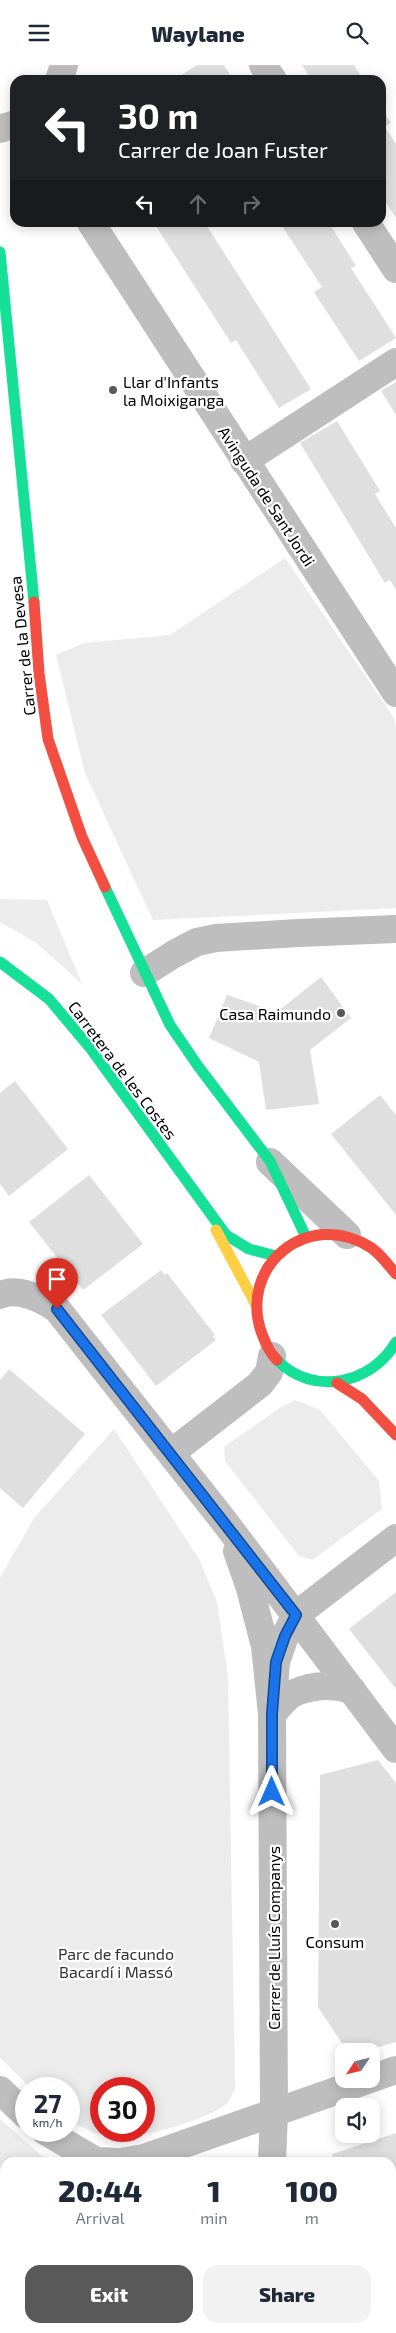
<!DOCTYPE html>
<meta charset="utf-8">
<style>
body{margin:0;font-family:"Exo 2",sans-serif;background:#f2f2f3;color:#1f2937;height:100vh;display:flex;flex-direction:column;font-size:19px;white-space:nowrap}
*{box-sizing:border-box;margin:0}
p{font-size:16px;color:#747a83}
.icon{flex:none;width:28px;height:28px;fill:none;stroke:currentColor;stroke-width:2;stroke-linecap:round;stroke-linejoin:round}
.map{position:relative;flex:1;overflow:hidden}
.panel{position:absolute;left:0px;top:2092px;width:396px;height:176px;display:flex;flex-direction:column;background:#fff;border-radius:15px 15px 0 0;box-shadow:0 2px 12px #0003}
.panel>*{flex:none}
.top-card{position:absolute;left:10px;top:10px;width:376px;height:152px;border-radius:15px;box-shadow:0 2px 12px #0003;background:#202124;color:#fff;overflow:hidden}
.needle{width:32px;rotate:235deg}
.controls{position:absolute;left:335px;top:1978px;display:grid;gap:10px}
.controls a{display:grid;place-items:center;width:45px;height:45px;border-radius:10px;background:#fff;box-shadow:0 2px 12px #0003;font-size:25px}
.speed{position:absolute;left:15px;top:2012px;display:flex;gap:10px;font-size:25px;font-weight:700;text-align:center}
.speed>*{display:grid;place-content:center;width:65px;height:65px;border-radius:50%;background:#fff;box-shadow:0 2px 12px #0003;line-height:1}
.speed small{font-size:12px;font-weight:400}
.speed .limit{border:8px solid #d22;background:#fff;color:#111}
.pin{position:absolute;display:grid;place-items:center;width:42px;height:42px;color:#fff;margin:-51px -21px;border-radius:50% 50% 50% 0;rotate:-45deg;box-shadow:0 0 5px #0007}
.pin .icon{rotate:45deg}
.me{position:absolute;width:55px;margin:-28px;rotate:0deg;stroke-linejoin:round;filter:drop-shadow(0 0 4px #0008)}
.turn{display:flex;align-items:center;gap:18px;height:105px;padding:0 25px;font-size:22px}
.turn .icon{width:65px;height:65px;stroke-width:2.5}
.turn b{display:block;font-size:35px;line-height:42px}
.lanes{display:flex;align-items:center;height:48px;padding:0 25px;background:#0003;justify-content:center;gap:25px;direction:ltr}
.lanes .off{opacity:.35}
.eta{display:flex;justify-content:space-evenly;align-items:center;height:85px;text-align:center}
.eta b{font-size:30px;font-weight:800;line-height:35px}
.button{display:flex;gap:10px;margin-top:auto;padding:10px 25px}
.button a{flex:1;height:58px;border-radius:15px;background:#595959;color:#fff;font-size:20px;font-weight:800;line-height:58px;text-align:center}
.button a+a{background:#f2f2f3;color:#1f2937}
header{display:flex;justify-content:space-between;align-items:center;height:65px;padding:0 25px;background:#fff;font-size:22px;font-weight:800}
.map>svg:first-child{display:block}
</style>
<header><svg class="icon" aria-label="menu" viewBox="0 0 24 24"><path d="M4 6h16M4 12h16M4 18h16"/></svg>Waylane<svg class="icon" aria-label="search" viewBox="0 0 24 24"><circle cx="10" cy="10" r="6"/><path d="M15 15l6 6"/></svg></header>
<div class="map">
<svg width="396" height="2268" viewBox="0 0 396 2268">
<rect width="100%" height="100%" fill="#fff"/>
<path fill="#ececec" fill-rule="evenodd" d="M285,493L394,653L396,664V843L153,855L85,708L56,590L84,578L170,570Z
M0,834L47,835L82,919L35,877L0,857Z
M295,1335L320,1345L379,1416L382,1444L312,1495L299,1491L225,1396L224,1382L281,1342Z
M114,1364L199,1494L217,1537L228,1612L235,2023C233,2027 231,2033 228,2037C215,2053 141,2073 119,2073C102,2073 84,2063 69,2056V2024H32L0,1993V1513L34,1453ZM101,2024H144V2066H101Z
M0,2054L49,2097L5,2098V2264H201L186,2268H0Z"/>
<path fill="#dfdfdf" d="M197,0H224L233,15H183L180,11Z
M302,0H354L363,15H312Z
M381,43L391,58L385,62L396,79V153L381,130Z
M154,158H205L311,324L279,343L236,275L231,278Z
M280,158H329L356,201L351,203L396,273L359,296L314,227L322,222Z
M396,317V350L381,326Z
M337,356L380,426L375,429L396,463V525L390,515L385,518L300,378Z
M321,912L351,953L310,985L319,1039L266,1045L259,997L209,973L227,930L277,947Z
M15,1016L68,1084L9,1131L0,1119V1028Z
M380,1030L396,1050V1150L331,1069Z
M89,1110L143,1179L83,1225L29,1157Z
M161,1205L164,1210L167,1208L215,1270L213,1271L216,1275L156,1321L101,1250Z
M9,1304L85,1369L23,1443L0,1423V1315Z
M396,1527V1624L349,1564Z
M378,1695L396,1718V1977L365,1986H347L318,1942L320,1710Z
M396,2068V2146L391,2148V2098H335L332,2089Z"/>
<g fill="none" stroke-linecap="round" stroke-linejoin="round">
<path stroke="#bebebe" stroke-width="28" d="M263,0L273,15
M59,15L64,0
M0,64L15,59
M91,158L396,628
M366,158L396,204
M244,396L396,297
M144,908L174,889L197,877L216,873L298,868L396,864
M270,1097L347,1170
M0,1230C18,1222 42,1234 57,1244L227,1460L396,1684
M171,1388L260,1319L269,1307L272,1291
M237,1486L249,1520L265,1581L272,1649L276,1597L285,1571L296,1550L396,1473
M0,2025L26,2050
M45,2066L96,2096L120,2097L144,2093L396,2005
M272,2098L274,2048L272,1649C278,1643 285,1633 292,1629C311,1620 332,1619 352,1625
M266,2268V2264"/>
<path stroke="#16e098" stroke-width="11" d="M0,187L34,537
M105,822L170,960L198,1001L270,1096L306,1172
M0,897L49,934L91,984L226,1170L249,1184L276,1191
M277,1295C313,1332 372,1319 396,1277"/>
<path stroke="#ffcf43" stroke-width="11" d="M216,1165L255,1238
M342,2268L356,2264"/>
<path stroke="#f24e42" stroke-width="11" d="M34,537L39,608L48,674L82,772L105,822
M277,1295C269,1287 266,1279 262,1269C237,1201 308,1143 370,1182C380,1188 388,1200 396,1209
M337,1318L362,1334L396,1370
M391,2253L396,2251"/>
</g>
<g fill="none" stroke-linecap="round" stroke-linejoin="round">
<defs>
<path id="route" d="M57,1244L296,1550L285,1571L276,1597L272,1649V1727"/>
</defs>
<use href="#route" stroke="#114b97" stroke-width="12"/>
<use href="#route" stroke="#1a73e8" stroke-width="9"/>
</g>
<g fill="#595959" stroke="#fff" stroke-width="2">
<circle cx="113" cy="325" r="5"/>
<circle cx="341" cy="948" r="5"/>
<circle cx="335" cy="1859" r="5"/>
</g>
<g text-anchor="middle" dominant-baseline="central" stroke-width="4.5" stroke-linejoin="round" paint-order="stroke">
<g font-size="16" fill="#000" stroke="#fff" text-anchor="start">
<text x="123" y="316">Llar d'Infants<tspan x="123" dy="18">la Moixiganga</tspan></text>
<text x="331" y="948" text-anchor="end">Casa Raimundo</text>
<text x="335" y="1876" text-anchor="middle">Consum</text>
</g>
<g font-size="16" fill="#000" stroke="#fff">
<text transform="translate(267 431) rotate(57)">Avinguda de Sant Jordi</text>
<text transform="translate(22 581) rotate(-96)">Carrer de la Devesa</text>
<text transform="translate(123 1005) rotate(53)">Carretera de les Costes</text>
<text transform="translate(273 1873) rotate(-90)">Carrer de Lluís Companys</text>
</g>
<g font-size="16" fill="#333" stroke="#fff">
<text x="116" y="1888">Parc de facundo<tspan x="116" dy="18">Bacardí i Massó</tspan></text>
</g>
</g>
</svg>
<div class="controls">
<a><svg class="needle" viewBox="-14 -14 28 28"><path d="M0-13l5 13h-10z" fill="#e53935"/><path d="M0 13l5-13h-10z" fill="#747a83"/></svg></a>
<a><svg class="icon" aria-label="sound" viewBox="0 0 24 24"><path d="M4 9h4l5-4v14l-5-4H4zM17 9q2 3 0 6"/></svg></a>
</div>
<div class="speed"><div>27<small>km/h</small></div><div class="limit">30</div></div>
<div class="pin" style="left:57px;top:1244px;background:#d93025"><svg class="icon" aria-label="arrive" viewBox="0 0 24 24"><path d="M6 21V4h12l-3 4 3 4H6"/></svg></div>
<svg class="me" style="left:272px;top:1727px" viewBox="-20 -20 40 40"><path d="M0-17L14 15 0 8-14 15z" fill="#1a73e8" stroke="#fff" stroke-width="4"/></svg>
<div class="top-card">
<div class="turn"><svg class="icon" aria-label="left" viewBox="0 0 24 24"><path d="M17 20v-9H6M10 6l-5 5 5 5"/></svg><div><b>30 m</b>Carrer de Joan Fuster</div></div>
<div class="lanes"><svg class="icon" aria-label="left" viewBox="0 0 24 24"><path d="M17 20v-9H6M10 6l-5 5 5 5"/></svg><svg class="icon off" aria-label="ahead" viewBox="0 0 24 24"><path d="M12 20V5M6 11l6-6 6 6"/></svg><svg class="icon off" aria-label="right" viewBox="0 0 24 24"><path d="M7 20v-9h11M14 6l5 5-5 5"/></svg></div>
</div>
<section class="panel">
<div class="eta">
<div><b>20:44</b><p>Arrival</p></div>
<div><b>1</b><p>min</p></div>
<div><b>100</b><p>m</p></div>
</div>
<div class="button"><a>Exit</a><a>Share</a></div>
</section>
</div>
